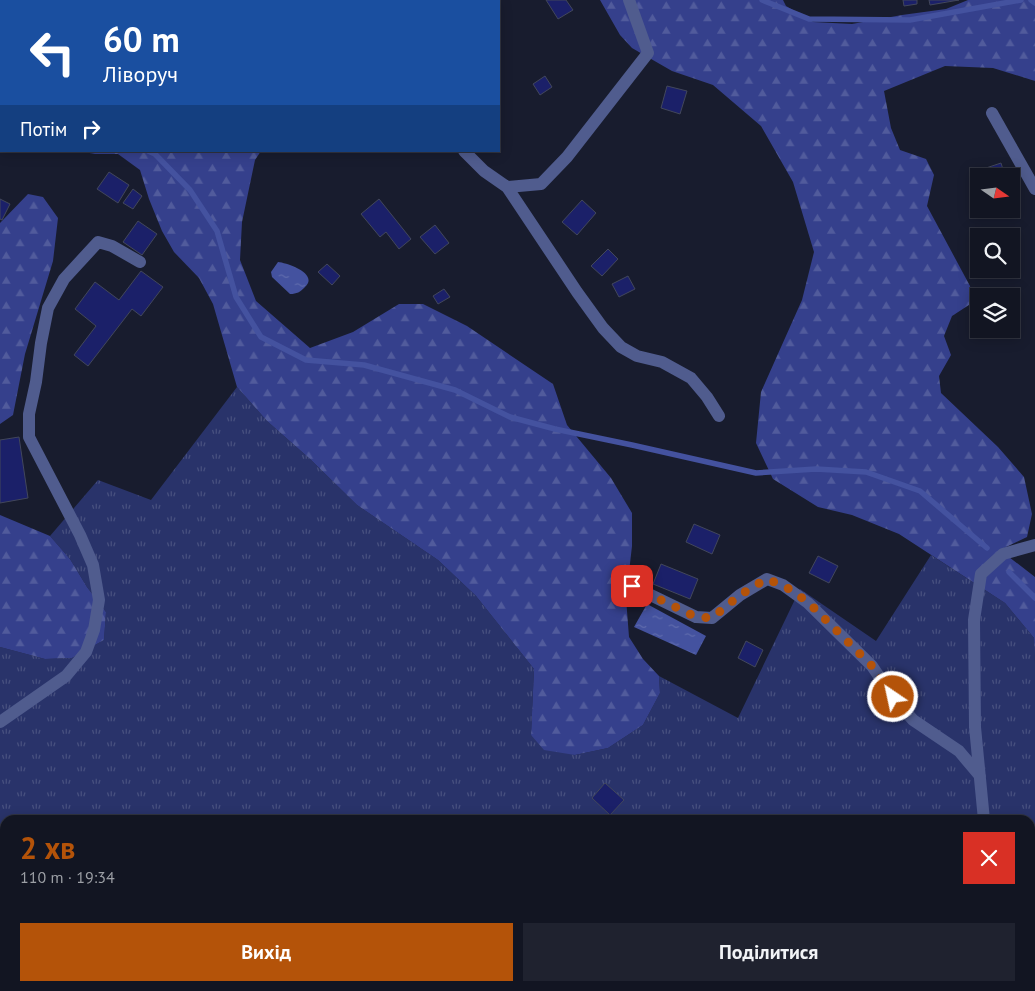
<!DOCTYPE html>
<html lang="uk">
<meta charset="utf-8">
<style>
body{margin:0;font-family:"PT Sans",sans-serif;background:#1f222f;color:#f1f3f6;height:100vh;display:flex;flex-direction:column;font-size:19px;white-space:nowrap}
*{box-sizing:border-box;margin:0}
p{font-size:16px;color:#9c9fa5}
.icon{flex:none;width:28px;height:28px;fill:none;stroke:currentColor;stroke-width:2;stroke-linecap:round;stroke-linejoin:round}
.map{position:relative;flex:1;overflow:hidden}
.panel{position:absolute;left:0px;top:815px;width:1035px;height:176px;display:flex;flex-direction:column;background:#121522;border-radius:15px 15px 0 0;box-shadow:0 2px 12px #0003,0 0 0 1px #313440}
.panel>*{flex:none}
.guide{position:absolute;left:0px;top:0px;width:500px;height:152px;box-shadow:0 2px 12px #0003,0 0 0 1px #313440;background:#1a4fa0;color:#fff;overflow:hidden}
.needle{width:32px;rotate:104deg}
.fabs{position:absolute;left:970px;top:168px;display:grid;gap:10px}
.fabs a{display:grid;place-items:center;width:50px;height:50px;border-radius:0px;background:#121522;box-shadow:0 2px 12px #0003,0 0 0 1px #313440;font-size:25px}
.pin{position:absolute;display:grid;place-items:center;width:42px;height:42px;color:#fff;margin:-21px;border-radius:10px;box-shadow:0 2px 8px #0006}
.me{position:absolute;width:55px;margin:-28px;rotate:326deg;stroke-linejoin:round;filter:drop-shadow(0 0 4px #0008)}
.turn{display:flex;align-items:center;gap:18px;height:105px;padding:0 20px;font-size:22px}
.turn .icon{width:65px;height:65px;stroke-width:2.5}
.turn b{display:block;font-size:35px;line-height:42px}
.then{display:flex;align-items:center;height:48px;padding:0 20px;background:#0003;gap:10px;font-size:19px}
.round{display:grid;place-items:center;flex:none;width:52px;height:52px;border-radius:0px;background:#1f222f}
.head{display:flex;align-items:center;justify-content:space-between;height:85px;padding:0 20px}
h1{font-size:30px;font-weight:600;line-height:38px;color:#b45309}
.button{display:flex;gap:10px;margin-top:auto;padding:10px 20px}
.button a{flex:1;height:58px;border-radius:0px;background:#b45309;color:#fff;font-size:20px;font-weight:600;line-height:58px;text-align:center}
.button a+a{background:#1f222f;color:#f1f3f6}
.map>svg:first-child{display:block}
</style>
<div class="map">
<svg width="1035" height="991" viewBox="0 0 1035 991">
<defs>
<pattern id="grass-tufts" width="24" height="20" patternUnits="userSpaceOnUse" patternTransform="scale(1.25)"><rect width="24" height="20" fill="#29336a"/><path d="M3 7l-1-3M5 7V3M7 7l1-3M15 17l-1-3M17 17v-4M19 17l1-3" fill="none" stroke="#47507f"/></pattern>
<pattern id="forest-firs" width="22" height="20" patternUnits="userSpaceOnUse" patternTransform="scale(1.25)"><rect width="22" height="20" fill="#35408c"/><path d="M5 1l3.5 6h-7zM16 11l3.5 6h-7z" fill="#515b9c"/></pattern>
<pattern id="water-ripples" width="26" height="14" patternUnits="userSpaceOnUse" patternTransform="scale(1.25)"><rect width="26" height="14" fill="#44529f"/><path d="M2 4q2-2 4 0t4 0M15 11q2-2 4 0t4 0" fill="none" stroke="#5e6aac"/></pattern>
</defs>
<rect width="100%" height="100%" fill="#181c2e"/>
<path fill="url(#grass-tufts)" d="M237,387L267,421L310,459L357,505L438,560L476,596L534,669L531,735L575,755L608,748L643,725L660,693L659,676L738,718L800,589L876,641L931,555L1005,603L1034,638L1035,665V854L1030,861V820H5V887L0,884V647L45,659L72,658L104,640L106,612L87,587L70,559L50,536L98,480L151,500Z
M195,986H637L640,991H208Z
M858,986H918V991H853Z"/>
<path fill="url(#forest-firs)" d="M0,0H164L165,1H1V114Z
M600,0H783L786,6L813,22L852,24L902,15L946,9L968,0H1035V81L993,68L945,66L884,91L891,128L900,150L926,159L934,175L927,206L970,286L972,303L952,316L944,336L951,355L939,376L941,393L998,447L1024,477L1032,514L1027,537L1000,550L1035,577V665L1034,638L1005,603L899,534L852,515L818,507L773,479L756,443L761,392L802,300L814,252L793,182L761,126L713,85L672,71L632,48L620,35Z
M79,151H261L255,160L242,222L240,260L256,301L310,348L353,332L399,304H423L467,326L553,384L567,425L611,478L632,513V546L626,598L629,637L643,659L659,676L660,693L643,725L608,748L575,755L544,750L531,735L534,669L476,596L438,560L357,505L310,459L267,421L237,387L213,304L199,278L174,252L162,231L149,199L140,170L118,154H95Z
M28,194L43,197L58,218L53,261L25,354L13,415L0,424V223Z
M0,515L50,536L70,559L87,587L106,612L104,640L72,658L45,659L0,647Z
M637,986H858L853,991H640Z
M918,986H980L1010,991H918Z"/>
<path fill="url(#water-ripples)" d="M278,262C288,263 319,274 305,287C300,292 297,294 290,294L272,277L271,272Z
M647,604L706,636L696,655L634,627Z"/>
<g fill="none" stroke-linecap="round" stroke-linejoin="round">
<path stroke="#44529f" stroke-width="5.5" d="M762,0L809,19L910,20L1021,0
M1031,0L1035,3
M0,22L1,24
M0,126H1
M148,151L155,154L190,190L217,231L236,297L261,337L306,360L364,365L455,390L510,417L555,429L632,445L756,473L816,469L866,472L920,491L987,548
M1009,572L1035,598"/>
</g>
<path fill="#1b2069" stroke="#42475b" d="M546,0H566L573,10L558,19Z
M903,0H917V4L904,6Z
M929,0H959L930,5Z
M545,76L552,87L540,95L533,84Z
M667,86L687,91L680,114L661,108Z
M1001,163L1005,176H982L980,170Z
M109,172L129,185L118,203L97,189Z
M133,189L142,196L133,209L123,203Z
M0,199L10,204L2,220L0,219Z
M379,199L411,239L399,249L386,232L380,237L361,214Z
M582,200L596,213L577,235L562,222Z
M138,221L157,234L142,255L123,242Z
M435,225L449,243L435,254L420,237Z
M608,249L618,259L602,276L591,266Z
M327,264L340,276L332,285L318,272Z
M141,271L163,287L141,316L132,309L88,366L74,355L96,326L75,309L95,282L119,300Z
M628,276L635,289L619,297L612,284Z
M444,289L450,297L438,304L433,296Z
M19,437L28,498L0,503V440Z
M694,524L720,535L712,554L686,542Z
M818,556L838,566L829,583L809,573Z
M661,564L698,579L690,599L653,584Z
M746,641L763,650L755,667L738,658Z
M605,783L624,800L610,815L592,798Z"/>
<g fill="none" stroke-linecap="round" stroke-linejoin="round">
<path stroke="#505c8e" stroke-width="12" d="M427,0V1
M992,113L1035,189
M464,151L484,171L507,187L577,292L603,328L621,347L637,356L662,362L691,378L707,397L719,416
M507,187L541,184L567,157L648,53L629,0
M632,586L696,617L712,618L740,595L767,579L783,585L808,603L872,666L893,697L913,720L959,751L980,776
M0,722L66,676L86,652L94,630L99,600L93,565L80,535L29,437V414L36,382L41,343L48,308L64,279L98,242L112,246L140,262
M984,820L975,727L974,620L981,574L1003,554L1035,545
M0,868L5,871
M117,986L118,991
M142,986L144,991
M225,986L240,991
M882,991L886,986"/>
</g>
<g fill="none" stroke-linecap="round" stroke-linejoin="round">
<path stroke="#b45309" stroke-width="9" stroke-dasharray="0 16.2" d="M632,586L696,617L712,618L740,595L766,579L783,585L808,602L872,666L893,697"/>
</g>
</svg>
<div class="fabs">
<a><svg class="needle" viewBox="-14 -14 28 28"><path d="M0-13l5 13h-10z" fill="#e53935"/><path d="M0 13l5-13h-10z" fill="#9c9fa5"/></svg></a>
<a><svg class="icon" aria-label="search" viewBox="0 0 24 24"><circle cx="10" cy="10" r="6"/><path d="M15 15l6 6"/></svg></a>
<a><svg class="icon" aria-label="layers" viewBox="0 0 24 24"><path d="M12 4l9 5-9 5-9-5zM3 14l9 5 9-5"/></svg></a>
</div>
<div class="pin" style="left:632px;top:586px;background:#d93025"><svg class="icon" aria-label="arrive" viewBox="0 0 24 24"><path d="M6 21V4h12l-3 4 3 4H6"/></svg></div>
<svg class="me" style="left:893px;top:697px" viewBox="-20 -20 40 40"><circle r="17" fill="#b45309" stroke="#fff" stroke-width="3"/><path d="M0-11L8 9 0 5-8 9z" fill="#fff"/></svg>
<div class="guide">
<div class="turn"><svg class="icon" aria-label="left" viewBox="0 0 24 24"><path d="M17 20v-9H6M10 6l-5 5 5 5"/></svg><div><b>60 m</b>Ліворуч</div></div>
<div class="then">Потім<svg class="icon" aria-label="right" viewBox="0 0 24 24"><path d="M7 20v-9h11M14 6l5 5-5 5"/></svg></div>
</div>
<section class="panel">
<div class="head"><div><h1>2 хв</h1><p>110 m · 19:34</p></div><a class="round" style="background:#d93025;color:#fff"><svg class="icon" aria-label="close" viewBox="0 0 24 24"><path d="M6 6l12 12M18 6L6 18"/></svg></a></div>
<div class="button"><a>Вихід</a><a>Поділитися</a></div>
</section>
</div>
